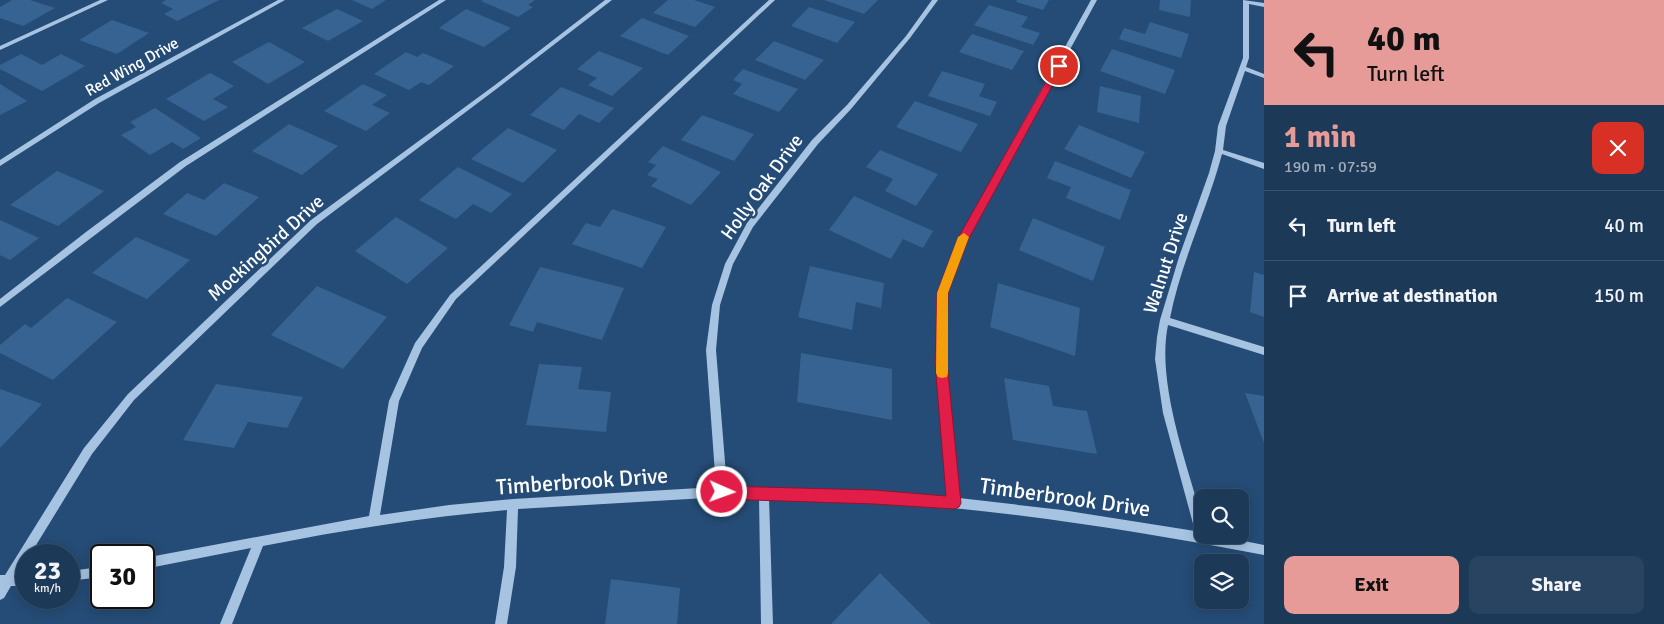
<!DOCTYPE html>
<meta charset="utf-8">
<style>
body{margin:0;font-family:Signika,sans-serif;background:#294461;color:#f1f3f6;height:100vh;display:flex;flex-direction:column;font-size:19px;white-space:nowrap}
*{box-sizing:border-box;margin:0}
p{font-size:16px;color:#a0acba}
.icon{flex:none;width:28px;height:28px;fill:none;stroke:currentColor;stroke-width:2;stroke-linecap:round;stroke-linejoin:round}
.map{position:relative;flex:1;overflow:hidden}
.panel{display:flex;flex-direction:column;background:#1c3958;width:400px}
.panel>*{flex:none}
.top-card{background:#e69b98;color:#111;overflow:hidden}
.fabs{position:absolute;left:1194px;top:489px;display:grid;gap:10px}
.fabs a{display:grid;place-items:center;width:55px;height:55px;border-radius:10px;background:#1c3958;box-shadow:0 2px 12px #0003,0 0 0 1px #3a536e;font-size:25px}
.speed{position:absolute;left:15px;top:544px;display:flex;gap:10px;font-size:25px;font-weight:700;text-align:center}
.speed>*{display:grid;place-content:center;width:65px;height:65px;border-radius:50%;background:#1c3958;box-shadow:0 2px 12px #0003,0 0 0 1px #3a536e;line-height:1}
.speed small{font-size:12px;font-weight:400}
.speed .limit{border:2px solid #111;border-radius:8px;background:#fff;color:#111}
.pin{position:absolute;display:grid;place-items:center;width:42px;height:42px;color:#fff;margin:-21px;border:2px solid #fff;border-radius:50%;box-shadow:0 1px 5px #0007}
.me{position:absolute;width:55px;margin:-28px;rotate:92deg;stroke-linejoin:round;filter:drop-shadow(0 0 4px #0008)}
.turn{display:flex;align-items:center;gap:18px;height:105px;padding:0 20px;font-size:22px}
.turn .icon{width:65px;height:65px;stroke-width:2.5}
.turn b{display:block;font-size:35px;line-height:42px}
.round{display:grid;place-items:center;flex:none;width:52px;height:52px;border-radius:10px;background:#294461}
.head{display:flex;align-items:center;justify-content:space-between;height:85px;padding:0 20px}
h1{font-size:30px;font-weight:700;line-height:38px;color:#e69b98}
.action{display:flex;gap:10px;margin-top:auto;padding:10px 20px}
.action a{flex:1;height:58px;border-radius:10px;background:#e69b98;color:#111;font-size:20px;font-weight:700;line-height:58px;text-align:center}
.action a+a{background:#294461;color:#f1f3f6}
ul{padding:0;list-style:none}
li{display:flex;align-items:center;gap:15px;height:70px;padding:0 20px;border-top:1px solid #3a536e}
li div{flex:1}
li b{display:block;font-size:19px}
li em{font-style:normal}
main{display:flex;flex:1;min-height:0}
.map>svg:first-child{display:block}
</style>
<main>
<div class="map">
<svg width="1264" height="624" viewBox="0 0 1264 624">
<rect width="100%" height="100%" fill="#254c76"/>
<path fill="#366392" d="M12,0H30L55,8L23,26L0,18V7Z
M166,0H219L177,21L164,14L173,9L161,3Z
M352,0H386L372,9Z
M483,0H535L528,5L533,7L518,17L481,1Z
M668,0H694L715,7L695,27L653,13Z
M824,0H878L864,14Z
M1017,0H1049L1043,10L1016,2Z
M1160,0H1191L1190,17L1159,10Z
M989,5L1028,17L1021,27L1040,33L1033,45L974,25Z
M809,7L855,22L837,43L791,26Z
M337,9L363,21L328,41L302,28Z
M466,9L511,28L484,47L439,28Z
M642,18L689,36L668,55L620,36Z
M112,20L149,33L117,54L79,40Z
M1150,22L1189,34L1181,58L1119,39L1124,28L1145,34Z
M972,34L1024,51L1012,70L959,52Z
M774,41L824,60L805,80L755,60Z
M269,42L305,62L268,84L232,62Z
M1112,49L1175,70L1165,94L1100,71Z
M599,51L643,68L612,96L588,85L597,78L577,69Z
M406,52L417,57L423,53L454,66L429,85L421,82L409,90L374,74Z
M21,54L42,65L61,54L85,66L42,91L0,69V65Z
M743,69L798,89L779,112L733,94L742,84L733,80Z
M942,71L985,84L979,96L997,102L990,116L928,96Z
M210,73L234,86L213,99L228,107L204,121L166,99Z
M0,84L27,101L0,115Z
M363,84L387,95L372,105L390,113L366,131L324,111Z
M1100,86L1141,96L1139,123L1097,112Z
M561,87L614,108L599,123L579,114L564,130L530,115Z
M915,101L978,124L961,152L896,127Z
M155,108L201,138L183,149L172,142L150,155L121,135L136,127L130,122Z
M702,115L754,134L734,161L681,140Z
M289,124L338,146L302,175L252,151Z
M1079,125L1145,152L1131,178L1064,149Z
M508,128L557,150L523,183L471,159Z
M663,146L721,172L691,205L651,186L658,179L647,175L656,165L648,162Z
M880,150L938,174L916,206L885,191L893,179L866,167Z
M1055,161L1131,190L1120,220L1066,198L1071,187L1047,178Z
M458,167L512,194L491,213L473,204L456,219L419,200Z
M57,171L104,191L58,226L10,205Z
M224,183L259,197L216,236L163,214L187,193L204,200Z
M854,196L933,231L923,248L903,239L891,259L829,230Z
M612,209L666,227L642,268L572,244L586,223L600,227Z
M396,217L448,248L407,284L355,251Z
M1033,218L1105,247L1093,281L1019,250Z
M0,220L39,238L10,260L0,255Z
M136,237L190,260L147,299L92,273Z
M810,266L884,283L881,308L856,302L852,330L798,317Z
M540,267L624,288L602,340L537,322L533,332L509,325Z
M1254,272L1264,275V317L1250,312Z
M998,283L1080,308L1075,356L990,327Z
M317,286L387,317L343,369L271,335Z
M67,298L117,322L53,380L0,353V345L25,324L31,328Z
M801,353L892,369V420L797,402Z
M539,364L582,367L578,389L611,392L606,432L526,425Z
M1004,378L1049,386L1053,406L1087,411L1097,454L1013,440Z
M216,384L303,397L287,428L248,422L234,448L183,440Z
M0,389L42,404L0,448Z
M1245,393L1264,396V443Z
M880,573L931,624H831Z
M611,579L680,588L677,624H605Z"/>
<g fill="none" stroke-linecap="round" stroke-linejoin="round">
<path fill="#a6c4e2" fill-rule="evenodd" d="M100,0H108L0,50V46Z
M278,0H285L99,103L0,166V160L95,99Z
M439,0H446L186,166L0,307V299L86,232L180,162Z
M605,0H612L499,87L317,224L134,400L92,454L30,555H26V562L18,575L26,574V586H11L4,598L0,600V575H5L84,448L128,394L311,220L495,85Z
M769,0H775L456,299L422,348L399,401L380,515L449,505L513,499L716,487L706,350L712,305L725,264L747,223L812,140L847,105L906,36L932,0H938L910,38L851,109L818,144L753,227L733,264L720,305L716,350L727,487L859,491L948,497L936,363L939,293L958,240L1091,0H1097L966,240L947,293L946,363L959,498L1062,510L1195,531L1163,413L1155,359L1157,337L1160,320L1179,257L1209,173L1215,151L1218,126L1243,58V0L1264,3V7L1249,4V58L1246,67L1264,74V78L1245,71L1226,126L1223,150L1264,163V169L1222,154C1207,210 1181,262 1170,318L1264,347V355L1168,325C1156,382 1187,464 1202,519V535H1214L1264,545V555C1101,524 936,499 769,498L773,624H761L759,497L706,498L518,509L516,567L507,624H495L504,567L507,510C425,517 344,530 263,546L232,624H220L251,548L144,569V558L369,516L389,401L415,343L450,295Z
M101,567V577L69,581V571Z"/>
</g>
<path fill="#e11d48" stroke="#92132f" d="M1059,63L1063,66L968,240L948,293L947,363L961,503L959,507L954,509L874,504L722,499L717,497L715,492L717,488L722,486L874,490L946,496L935,363L937,293L957,240L1055,66Z"/>
<path fill="#f59e0b" d="M964,233L969,237L948,293V373L947,377L942,378L938,377L936,373L937,293L958,237Z"/>
<g text-anchor="middle" dominant-baseline="central" stroke-width="5" stroke-linejoin="round" paint-order="stroke">
<g font-size="16" fill="#fff" stroke="#254c76">
<text transform="translate(132 67) rotate(-29)">Red Wing Drive</text>
</g>
<g font-size="19" fill="#fff" stroke="#254c76">
<text transform="translate(762 187) rotate(-54)">Holly Oak Drive</text>
<text transform="translate(266 248) rotate(-42)">Mockingbird Drive</text>
<text transform="translate(1166 263) rotate(-72)">Walnut Drive</text>
</g>
<g font-size="22" fill="#fff" stroke="#254c76">
<text transform="translate(582 481) rotate(-4)">Timberbrook Drive</text>
<text transform="translate(1065 497) rotate(8)">Timberbrook Drive</text>
</g>
</g>
</svg>
<div class="fabs">
<a><svg class="icon" aria-label="search" viewBox="0 0 24 24"><circle cx="10" cy="10" r="6"/><path d="M15 15l6 6"/></svg></a>
<a><svg class="icon" aria-label="layers" viewBox="0 0 24 24"><path d="M12 4l9 5-9 5-9-5zM3 14l9 5 9-5"/></svg></a>
</div>
<div class="speed"><div>23<small>km/h</small></div><div class="limit">30</div></div>
<div class="pin" style="left:1059px;top:66px;background:#d93025"><svg class="icon" aria-label="arrive" viewBox="0 0 24 24"><path d="M6 21V4h12l-3 4 3 4H6"/></svg></div>
<svg class="me" style="left:722px;top:492px" viewBox="-20 -20 40 40"><circle r="17" fill="#e11d48" stroke="#fff" stroke-width="3"/><path d="M0-11L8 9 0 5-8 9z" fill="#fff"/></svg>
</div>
<section class="panel">
<div class="top-card">
<div class="turn"><svg class="icon" aria-label="left" viewBox="0 0 24 24"><path d="M17 20v-9H6M10 6l-5 5 5 5"/></svg><div><b>40 m</b>Turn left</div></div>
</div>
<div class="head"><div><h1>1 min</h1><p>190 m · 07:59</p></div><a class="round" style="background:#d93025;color:#fff"><svg class="icon" aria-label="close" viewBox="0 0 24 24"><path d="M6 6l12 12M18 6L6 18"/></svg></a></div>
<ul>
<li><svg class="icon" aria-label="left" viewBox="0 0 24 24"><path d="M17 20v-9H6M10 6l-5 5 5 5"/></svg><div><b>Turn left</b></div><em>40 m</em></li>
<li><svg class="icon" aria-label="arrive" viewBox="0 0 24 24"><path d="M6 21V4h12l-3 4 3 4H6"/></svg><div><b>Arrive at destination</b></div><em>150 m</em></li>
</ul>
<div class="action"><a>Exit</a><a>Share</a></div>
</section>
</main>
